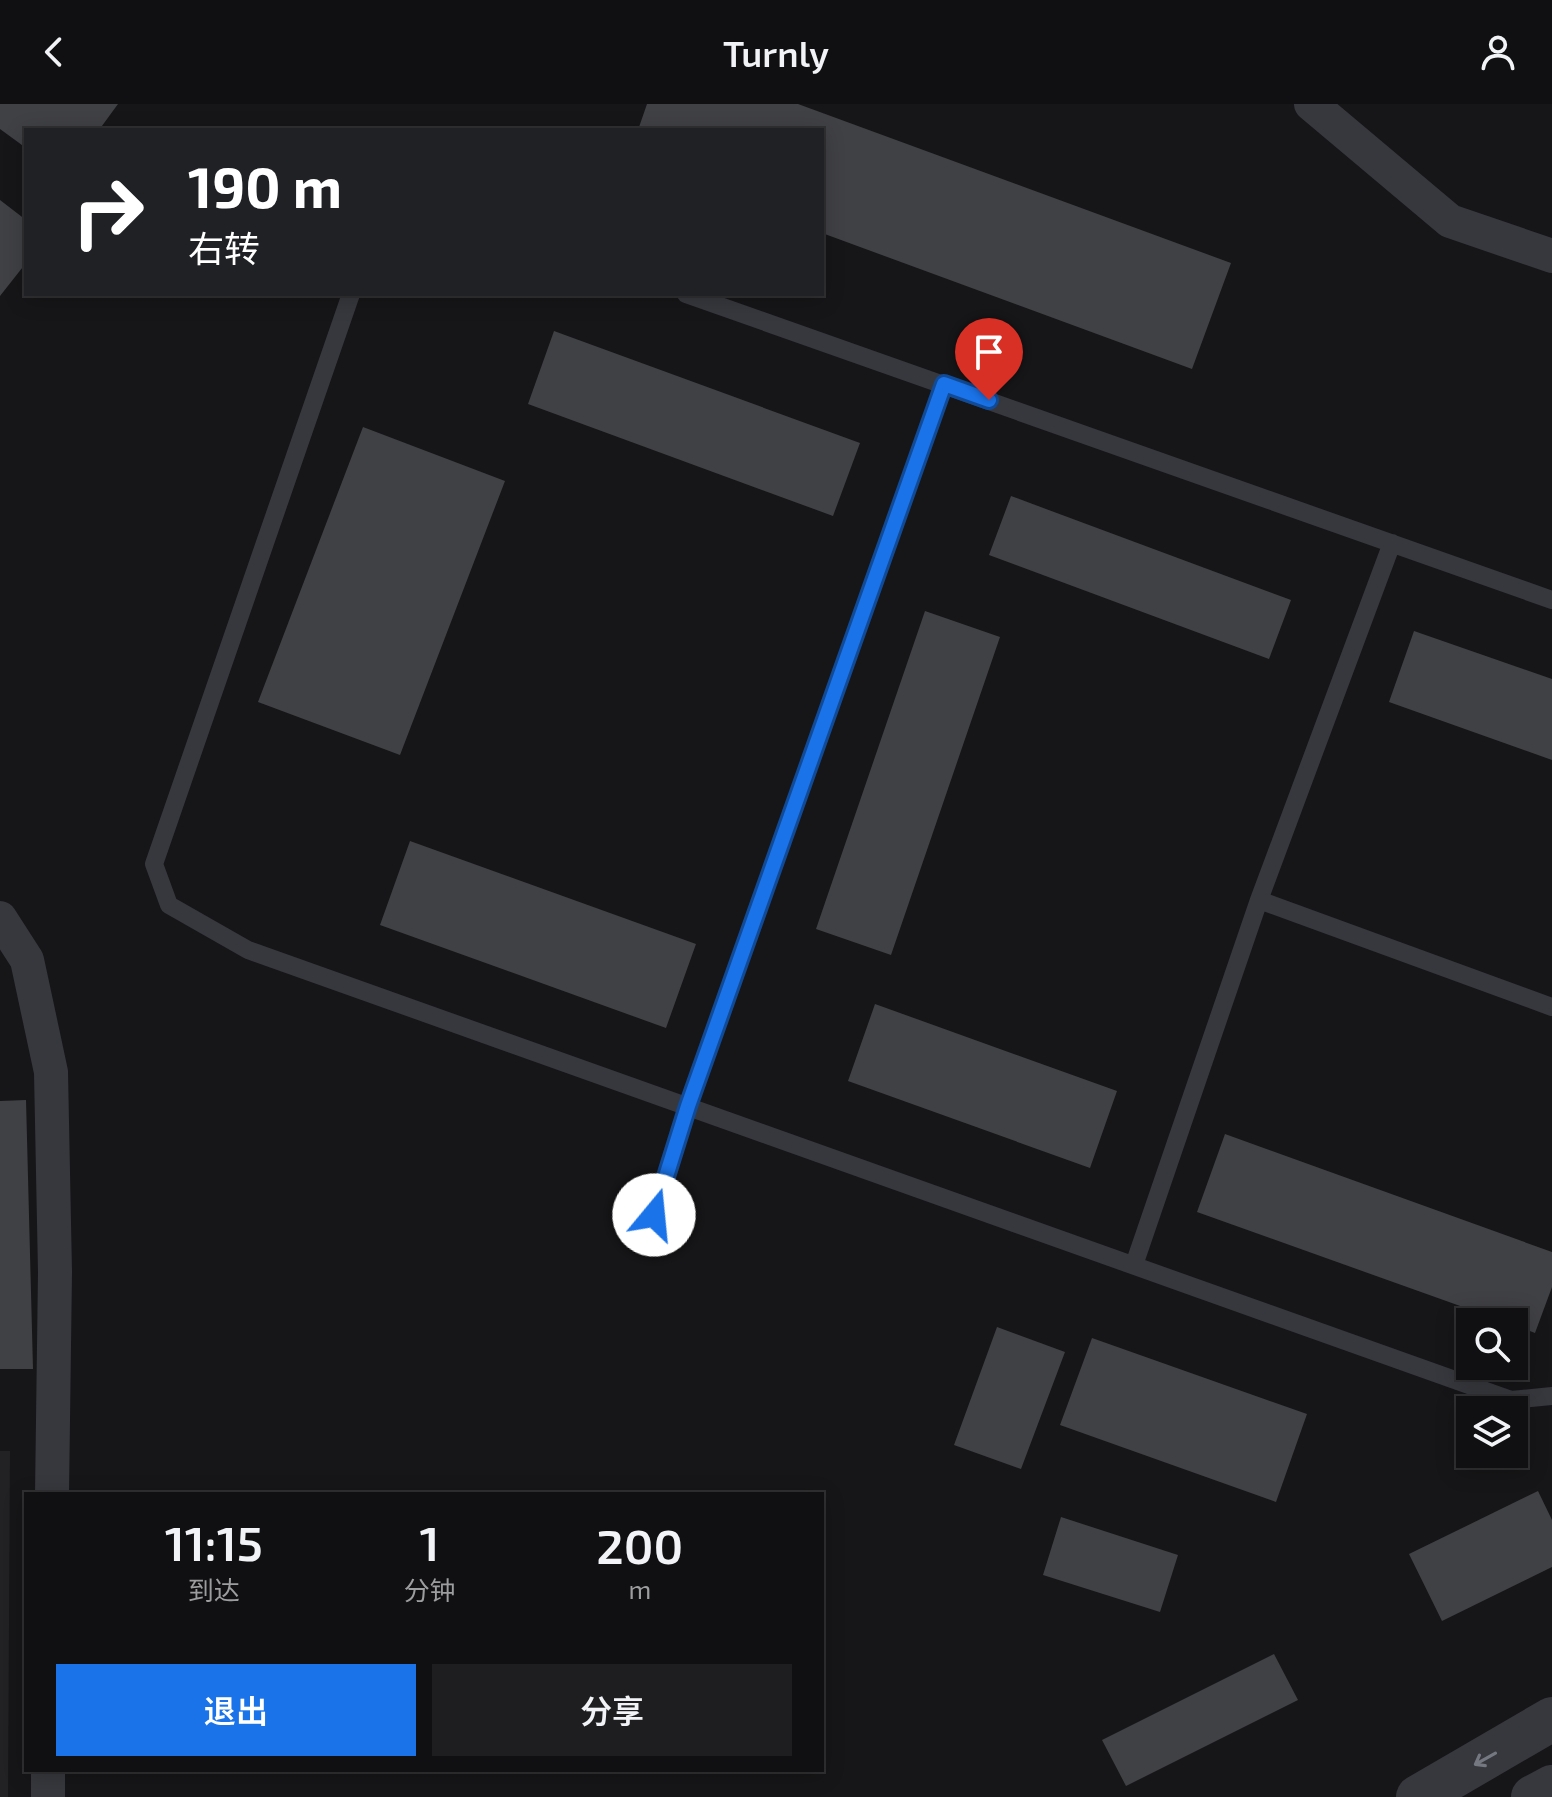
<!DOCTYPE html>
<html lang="zh">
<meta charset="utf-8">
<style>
body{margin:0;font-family:"Exo 2","Noto Sans SC",sans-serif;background:#1e1e20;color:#f1f3f6;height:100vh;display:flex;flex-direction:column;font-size:30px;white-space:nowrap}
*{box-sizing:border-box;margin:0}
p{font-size:26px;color:#9c9d9f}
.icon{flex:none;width:44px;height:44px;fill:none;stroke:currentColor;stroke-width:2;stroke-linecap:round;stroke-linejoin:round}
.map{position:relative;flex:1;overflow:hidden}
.side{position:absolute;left:24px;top:1388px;width:800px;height:280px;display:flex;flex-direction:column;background:#101012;border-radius:0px;box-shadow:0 4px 20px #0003,0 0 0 2px #303032}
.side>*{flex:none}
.banner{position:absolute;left:24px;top:24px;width:800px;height:168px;border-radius:0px;box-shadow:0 4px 20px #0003,0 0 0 2px #303032;background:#202124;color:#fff;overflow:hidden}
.controls{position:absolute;left:1456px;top:1204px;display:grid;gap:16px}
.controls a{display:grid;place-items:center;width:72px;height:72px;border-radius:0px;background:#101012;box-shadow:0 4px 20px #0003,0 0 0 2px #303032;font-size:40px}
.pin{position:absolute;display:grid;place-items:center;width:68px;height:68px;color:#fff;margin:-82px -34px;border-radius:50% 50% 50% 0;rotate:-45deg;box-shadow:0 0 8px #0007}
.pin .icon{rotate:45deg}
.me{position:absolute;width:88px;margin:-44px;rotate:17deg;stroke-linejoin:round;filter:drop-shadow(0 0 6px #0008)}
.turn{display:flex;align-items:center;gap:28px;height:168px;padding:0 32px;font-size:36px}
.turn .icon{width:104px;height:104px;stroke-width:2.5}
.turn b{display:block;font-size:56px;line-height:68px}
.eta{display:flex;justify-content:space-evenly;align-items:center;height:136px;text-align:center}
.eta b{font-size:48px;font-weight:600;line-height:56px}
.button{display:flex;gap:16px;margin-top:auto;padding:16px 32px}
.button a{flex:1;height:92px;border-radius:0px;background:#1a73e8;color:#fff;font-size:32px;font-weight:600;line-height:92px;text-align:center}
.button a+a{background:#1e1e20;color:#f1f3f6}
header{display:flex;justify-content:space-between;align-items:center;height:104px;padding:0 32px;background:#101012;font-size:36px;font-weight:600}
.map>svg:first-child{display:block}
</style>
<header><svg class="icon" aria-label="back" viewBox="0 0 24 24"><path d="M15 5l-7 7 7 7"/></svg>Turnly<svg class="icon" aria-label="person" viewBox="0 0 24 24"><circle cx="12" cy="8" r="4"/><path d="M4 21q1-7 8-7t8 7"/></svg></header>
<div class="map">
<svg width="1552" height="1693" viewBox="0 0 1552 1693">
<rect width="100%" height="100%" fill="#161618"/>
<path fill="#222225" d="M0,1347H10L8,1693H0Z"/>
<path fill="#404145" d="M0,0H118L99,26H26V44L0,25Z
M647,0H798L1231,159L1192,265L822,129V26H638Z
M0,96L26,116V159L0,192Z
M554,227L860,339L833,412L528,300Z
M363,323L505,377L400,651L258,598Z
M1011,392L1291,496L1269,555L989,451Z
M925,507L1000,533L891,851L816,825Z
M1414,527L1552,575V656L1389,598Z
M410,737L696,840L666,924L380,821Z
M875,900L1117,987L1090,1064L848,977Z
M26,996L33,1265H0V997Z
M1225,1030L1552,1148V1183L1535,1229L1514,1221V1218H1505L1197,1108Z
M997,1223L1065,1248L1021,1365L954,1341Z
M1092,1234L1307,1310L1276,1398L1060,1321Z
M1538,1387L1552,1416V1463L1442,1517L1409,1450Z
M1061,1413L1178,1451L1160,1508L1043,1471Z
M1274,1550L1298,1596L1126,1682L1102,1636Z"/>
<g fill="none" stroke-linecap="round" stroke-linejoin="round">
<path stroke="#37383d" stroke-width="18" d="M351,190L154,760L169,801L248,846L1511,1296L1552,1292
M686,190L1552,496
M1259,796L1552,903
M654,1111L688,1002L944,280
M1134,1161L1259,796L1392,439"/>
<path stroke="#37383d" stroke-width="34" d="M1311,0L1450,117L1552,152
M0,814L27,856L51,968L55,1168L52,1390
M48,1693V1666"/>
<path stroke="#37383d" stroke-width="44" d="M1418,1693L1552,1615
M1533,1693L1552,1683"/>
</g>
<defs><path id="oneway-shaft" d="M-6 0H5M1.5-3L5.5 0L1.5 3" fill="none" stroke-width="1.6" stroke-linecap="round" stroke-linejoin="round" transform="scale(2)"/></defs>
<use stroke="#757881" href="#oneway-shaft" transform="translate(1485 1655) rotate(151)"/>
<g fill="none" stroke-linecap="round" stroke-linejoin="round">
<defs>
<path id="route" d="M654,1111L688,1002L944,280L989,296"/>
</defs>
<use href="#route" stroke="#114b97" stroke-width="20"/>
<use href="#route" stroke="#1a73e8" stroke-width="14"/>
</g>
</svg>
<div class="controls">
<a><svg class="icon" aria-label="search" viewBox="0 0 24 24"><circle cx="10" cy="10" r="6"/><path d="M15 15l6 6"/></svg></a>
<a><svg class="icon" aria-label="layers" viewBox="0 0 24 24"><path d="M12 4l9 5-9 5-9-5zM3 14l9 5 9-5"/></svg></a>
</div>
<div class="pin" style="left:989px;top:296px;background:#d93025"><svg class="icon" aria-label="arrive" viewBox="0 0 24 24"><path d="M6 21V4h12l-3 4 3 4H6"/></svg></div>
<svg class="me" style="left:654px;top:1111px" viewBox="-20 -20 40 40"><circle r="19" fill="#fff"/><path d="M0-13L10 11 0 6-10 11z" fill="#1a73e8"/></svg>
<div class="banner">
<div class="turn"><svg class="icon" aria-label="right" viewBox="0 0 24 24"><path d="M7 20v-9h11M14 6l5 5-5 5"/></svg><div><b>190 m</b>右转</div></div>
</div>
<section class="side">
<div class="eta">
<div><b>11:15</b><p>到达</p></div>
<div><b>1</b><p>分钟</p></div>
<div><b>200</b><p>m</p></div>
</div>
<div class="button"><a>退出</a><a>分享</a></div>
</section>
</div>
